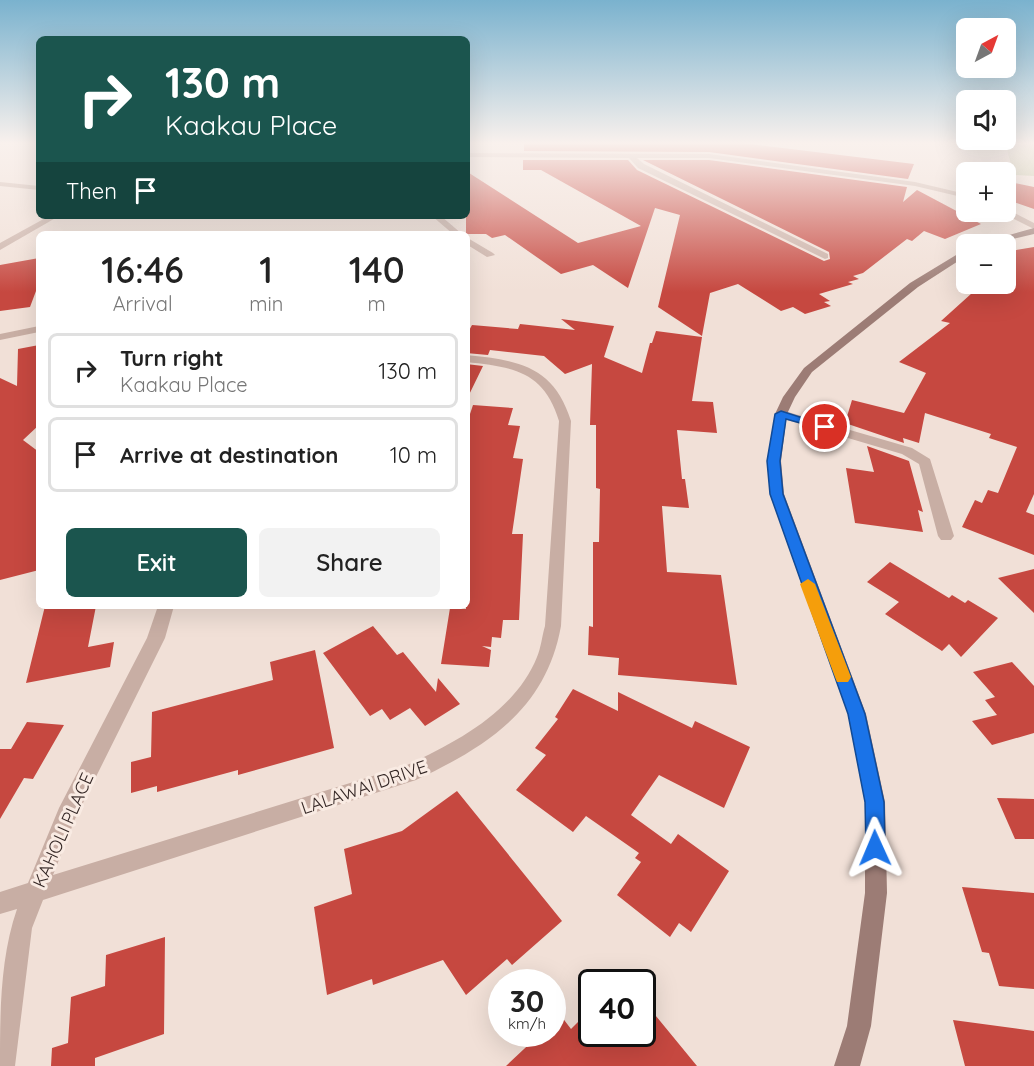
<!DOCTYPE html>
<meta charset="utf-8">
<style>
body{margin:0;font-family:Quicksand,sans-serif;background:#f2f2f2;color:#222;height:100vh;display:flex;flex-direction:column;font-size:22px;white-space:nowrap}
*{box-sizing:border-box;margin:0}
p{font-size:20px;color:#767676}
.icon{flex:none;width:33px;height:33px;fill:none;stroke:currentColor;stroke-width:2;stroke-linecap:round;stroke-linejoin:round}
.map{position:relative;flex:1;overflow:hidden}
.sheet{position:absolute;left:36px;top:231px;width:434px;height:378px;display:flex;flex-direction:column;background:#fff;border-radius:9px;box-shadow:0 6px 24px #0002}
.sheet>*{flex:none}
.guide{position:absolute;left:36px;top:36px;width:434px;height:183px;border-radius:9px;box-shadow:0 6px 24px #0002;background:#1b554e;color:#fff;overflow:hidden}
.needle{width:39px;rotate:41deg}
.tools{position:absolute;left:956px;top:18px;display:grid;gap:12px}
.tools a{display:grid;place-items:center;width:60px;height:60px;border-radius:9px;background:#fff;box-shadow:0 6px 24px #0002;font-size:30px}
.speed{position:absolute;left:488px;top:969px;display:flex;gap:12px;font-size:30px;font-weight:700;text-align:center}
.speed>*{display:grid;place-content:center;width:78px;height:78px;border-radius:50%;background:#fff;box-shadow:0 6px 24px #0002;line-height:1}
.speed small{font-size:15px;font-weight:400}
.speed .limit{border:3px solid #111;border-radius:9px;background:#fff;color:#111}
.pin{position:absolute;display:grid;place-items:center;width:51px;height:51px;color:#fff;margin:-26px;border:3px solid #fff;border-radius:50%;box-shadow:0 2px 6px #0007}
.me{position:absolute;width:66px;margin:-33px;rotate:359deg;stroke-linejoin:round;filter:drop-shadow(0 0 4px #0008)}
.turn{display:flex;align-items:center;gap:21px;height:126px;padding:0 30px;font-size:27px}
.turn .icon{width:78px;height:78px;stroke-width:2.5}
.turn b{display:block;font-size:42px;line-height:51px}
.then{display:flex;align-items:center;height:57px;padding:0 30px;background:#0003;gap:12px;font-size:22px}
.eta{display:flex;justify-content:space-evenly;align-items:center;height:102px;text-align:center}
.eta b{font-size:36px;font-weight:600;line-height:42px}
.action{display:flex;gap:12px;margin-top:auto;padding:12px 30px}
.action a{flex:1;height:69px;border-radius:9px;background:#1b554e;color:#fff;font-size:24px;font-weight:600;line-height:69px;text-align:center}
.action a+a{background:#f2f2f2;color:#222}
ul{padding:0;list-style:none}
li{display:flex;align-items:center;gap:18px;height:75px;margin:0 12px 9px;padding:0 18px;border:3px solid #e0e0e0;border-radius:9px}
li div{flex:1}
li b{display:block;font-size:22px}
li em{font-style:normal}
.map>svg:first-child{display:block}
</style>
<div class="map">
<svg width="1034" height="1066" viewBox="0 0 1034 1066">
<rect width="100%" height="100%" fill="#f1e0d7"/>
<path fill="#b9bf98" d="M1005,143H1034V176L1014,175Z"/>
<path fill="#c64840" d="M524,143H742L914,164L908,179L709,152L524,151Z
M523,160H628L637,170L824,261L830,259L829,252L643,160H709L907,187L903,202L917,190L981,224L945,239L924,231L912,241L907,239L863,273L853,276L859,279L848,282L853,284L819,294L830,301L824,302L831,306L805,314L793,307L781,311L738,284L710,293L702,336L658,307L680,215L655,208L628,288L593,265L561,274L505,235L492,238L486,234H466V171L578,243L641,226L541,170H523Z
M1005,181L1034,187V209L1005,199Z
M1034,247V494L1026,512L1034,515V555L962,527L975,500L982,503L988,490L998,493L1017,447L989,438L991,434L925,413L919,443L903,438L904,443L845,423L852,400L904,413L926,373L899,362L950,323L941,321L982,284H1005V252Z
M39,258V283L30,307L0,311V265Z
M561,319L614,326L604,357L642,373L650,343H652L656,331L702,337L692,401L713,402L717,433L677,430L682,479H685L689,508L662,506L667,572L721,575L737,685L618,675L619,658L588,655L589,626L593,627V542H599L600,489L596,488V425H590L592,364L565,374L544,356L490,350L488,355L466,353V336L472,325L518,329L520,324L575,330Z
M39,345V425L23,440L39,452V570L0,580V378L17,386L18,349Z
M466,364L483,366L466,401Z
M473,405L513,408L508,425L520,426L513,458L523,459L512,534H523L519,620H503L501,638L492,637L491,647L482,646L491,650L489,667L441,664L450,608L466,609V426Z
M867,446L909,461L923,512L918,510L923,532L855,523L846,468L874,472Z
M890,562L949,598L952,595L965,603L968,600L998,618L961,657L949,644L942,651L885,614L899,602L867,582Z
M1034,569V613L998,578Z
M45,606H96L88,647L114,642L110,667L26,683Z
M373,626L397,655L403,652L436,692L438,678L460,704L425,726L410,708L390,720L382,709L370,716L323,653Z
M315,650L334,748L238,775V770L157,792V786L131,793V762L151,757L152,712L273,680L270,662Z
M1012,662L1034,686V733L992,745L972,721L997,715L985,700L995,697L973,672Z
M573,689L618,711V692L692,728L695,721L750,747L724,808L659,775L631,815L671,844L678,834L729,871L691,932L679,923L670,937L617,895L641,862L635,858L639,853L586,816L573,832L516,790L546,755L535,748L558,719L555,717Z
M27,722L64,725L33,779L24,778L0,819V749H11Z
M457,791L562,921L512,965L507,959L466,995L443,960L373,985L372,979L327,995L314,907L352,894L344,849L402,831Z
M997,798L1034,799V839H1015Z
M962,887L1034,893V989L999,986L989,953L982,952Z
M165,937L164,1034L95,1058V1066H51L52,1048L68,1043L71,997L105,986L106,955Z
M642,999L697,1066H506L540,1034H552V1004L571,1029L579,1021L588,1034H642Z
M953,1020L1034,1031V1066H965Z"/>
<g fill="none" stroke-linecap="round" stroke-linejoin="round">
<path fill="#c8aea4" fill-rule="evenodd" d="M466,153L709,154L915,182L966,194V198L915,186L709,158H637L644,164L828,254V258L825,259L638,168L629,158L466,157Z
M0,182L39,186V190L0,186Z
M1005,208L1034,223V229L1002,213Z
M49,216H59L0,250V243Z
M432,216H441L462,234H453Z
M466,237L493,253L495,255L487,257L466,244Z
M39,326V332L0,340V334Z
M466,355C518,360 554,366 571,421L561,626C546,709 488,746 416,780L43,900L32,928L15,1066H0C0,1014 0,958 17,909L0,914V892L28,883L59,808L147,638L158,606H174L165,638L75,819L53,875L405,766C455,743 515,712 537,657C541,648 542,636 545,626L559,421C544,371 513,367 466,362Z
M781,410L912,448L930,459L954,536L951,540H941L938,536L919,464L902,454L777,417L775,414Z"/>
<path fill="#9c7c75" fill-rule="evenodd" d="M1034,228V234L991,244H977Z
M966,249V256L918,287L812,372L795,397L787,414L781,461L784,494L866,714L885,802L887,893L871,1026L860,1066H834L847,1026L865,893V802L848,714L770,494L767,461L775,414L783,397L804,368L910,283Z"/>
</g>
<linearGradient id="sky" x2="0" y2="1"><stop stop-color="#7ab2ce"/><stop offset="0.49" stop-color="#f9f1ed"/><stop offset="1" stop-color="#f9f1ed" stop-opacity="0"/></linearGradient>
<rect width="1034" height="292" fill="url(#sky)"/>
<path fill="#1a73e8" stroke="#114b97" stroke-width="1.5" d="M781,411L831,427L825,430L786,419L780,461L783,494L865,714L884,802L885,848L882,854L875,857L869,854L866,848L865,802L848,714L770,494L767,461L775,414Z"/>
<path fill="#f59e0b" d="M808,579L815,584L851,677L848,682H837L835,677L800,584Z"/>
<g text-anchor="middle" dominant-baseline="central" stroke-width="6" stroke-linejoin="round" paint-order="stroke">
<g font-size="18" fill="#342725" stroke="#f9ebe3">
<text transform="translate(364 787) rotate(-19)">LALAWAI DRIVE</text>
<text transform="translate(63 830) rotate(-66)">KAHOLI PLACE</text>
</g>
</g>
</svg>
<div class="tools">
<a><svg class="needle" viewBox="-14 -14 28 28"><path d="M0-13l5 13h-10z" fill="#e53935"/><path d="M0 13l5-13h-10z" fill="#767676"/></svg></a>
<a><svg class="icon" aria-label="sound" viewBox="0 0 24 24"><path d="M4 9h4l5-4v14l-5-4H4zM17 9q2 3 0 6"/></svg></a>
<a>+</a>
<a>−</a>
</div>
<div class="speed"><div>30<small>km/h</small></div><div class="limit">40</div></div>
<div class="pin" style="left:825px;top:427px;background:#d93025"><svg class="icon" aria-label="arrive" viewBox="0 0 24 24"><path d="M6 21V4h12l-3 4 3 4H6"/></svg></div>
<svg class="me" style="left:875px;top:848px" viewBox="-20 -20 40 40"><path d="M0-17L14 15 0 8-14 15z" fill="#1a73e8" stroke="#fff" stroke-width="4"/></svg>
<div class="guide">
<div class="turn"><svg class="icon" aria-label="right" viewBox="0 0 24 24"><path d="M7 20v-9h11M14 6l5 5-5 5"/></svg><div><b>130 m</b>Kaakau Place</div></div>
<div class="then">Then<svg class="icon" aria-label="arrive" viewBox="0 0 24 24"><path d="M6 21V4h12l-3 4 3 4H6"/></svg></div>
</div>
<section class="sheet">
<div class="eta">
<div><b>16:46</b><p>Arrival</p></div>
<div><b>1</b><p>min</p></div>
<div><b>140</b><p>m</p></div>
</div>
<ul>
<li><svg class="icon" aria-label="right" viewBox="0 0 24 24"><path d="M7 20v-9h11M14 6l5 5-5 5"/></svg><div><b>Turn right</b><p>Kaakau Place</p></div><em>130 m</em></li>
<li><svg class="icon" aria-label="arrive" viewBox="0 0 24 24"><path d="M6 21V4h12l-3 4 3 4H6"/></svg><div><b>Arrive at destination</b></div><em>10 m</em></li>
</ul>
<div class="action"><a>Exit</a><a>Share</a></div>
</section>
</div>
